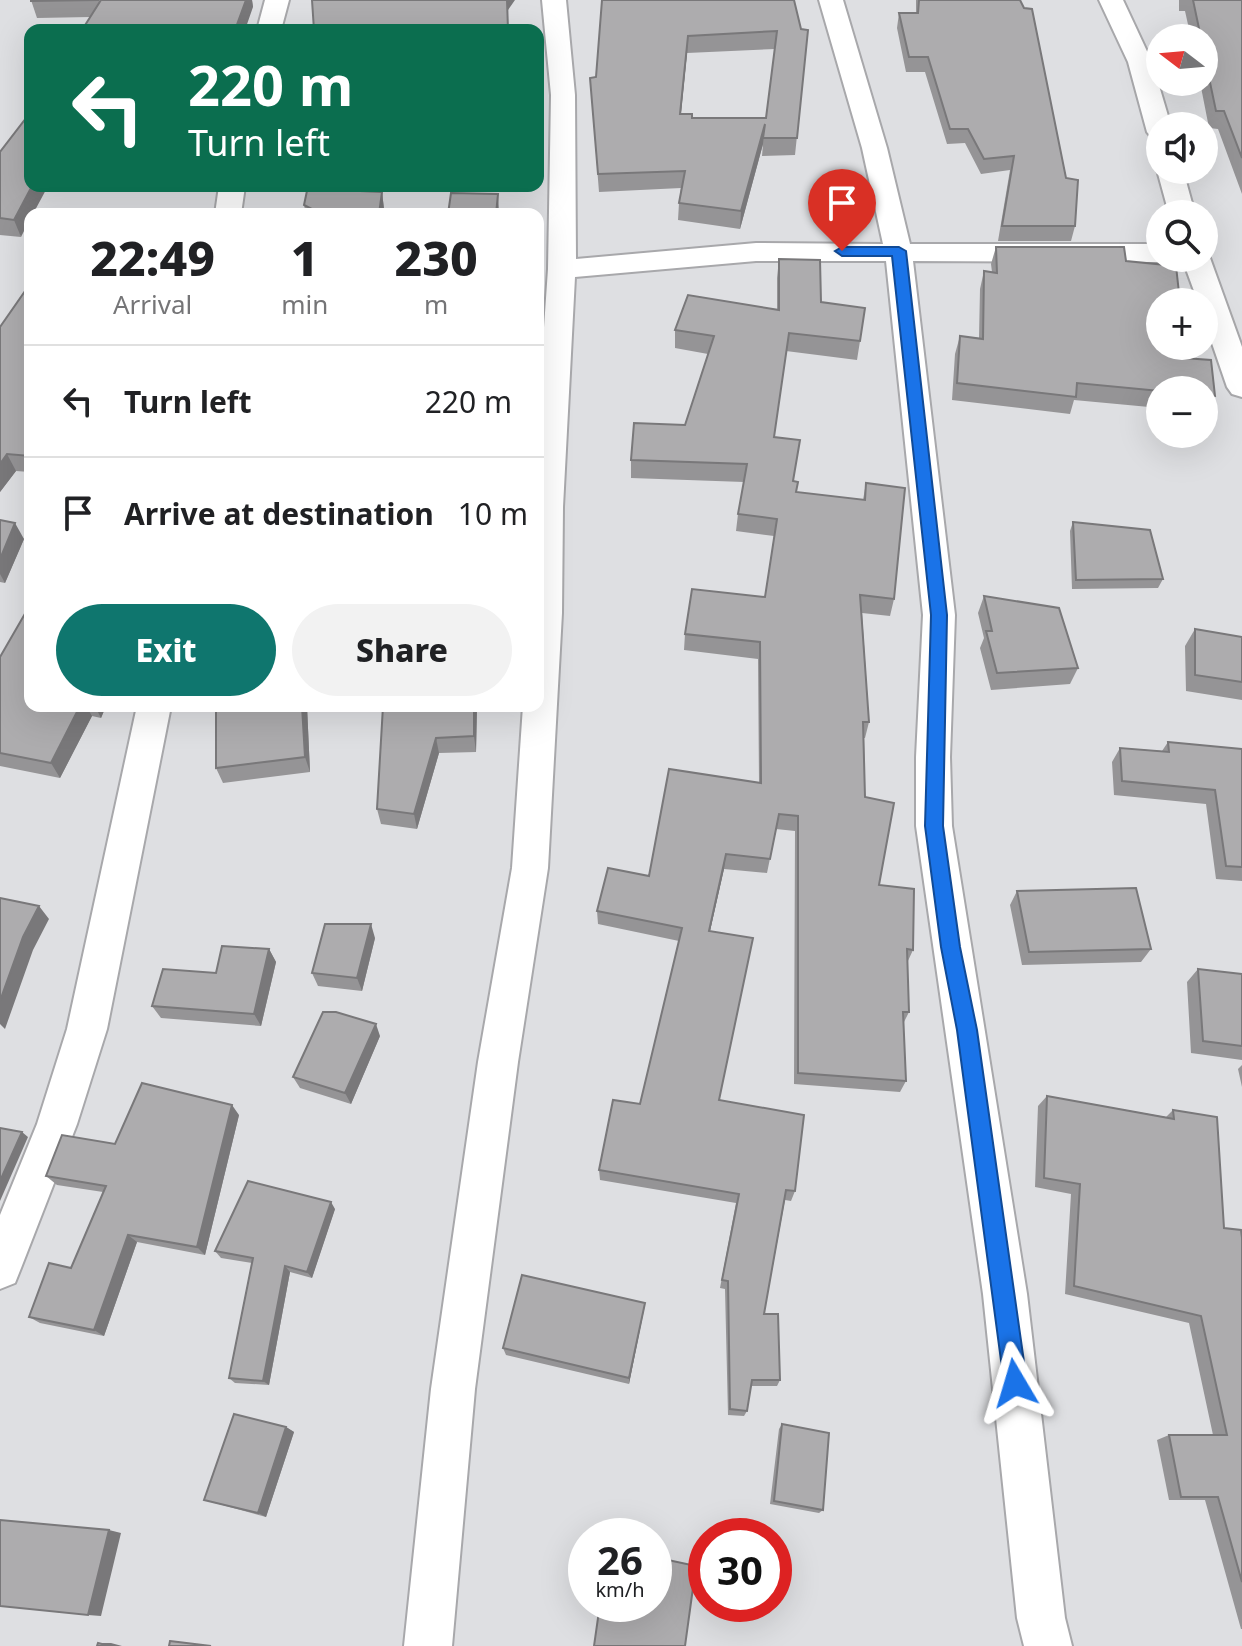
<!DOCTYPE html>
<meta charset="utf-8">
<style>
body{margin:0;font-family:"Noto Sans",sans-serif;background:#f2f2f2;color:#202124;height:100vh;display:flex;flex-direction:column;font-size:30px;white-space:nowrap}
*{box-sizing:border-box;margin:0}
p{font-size:26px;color:#757577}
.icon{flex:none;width:44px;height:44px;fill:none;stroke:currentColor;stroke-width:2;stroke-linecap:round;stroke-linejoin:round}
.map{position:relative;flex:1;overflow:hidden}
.sheet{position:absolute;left:24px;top:208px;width:520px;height:504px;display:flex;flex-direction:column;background:#fff;border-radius:16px;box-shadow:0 8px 32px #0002}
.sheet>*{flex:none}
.guide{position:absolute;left:24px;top:24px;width:520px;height:168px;border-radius:16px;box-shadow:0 8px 32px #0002;background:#0b6e4f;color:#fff;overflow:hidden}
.needle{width:52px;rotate:286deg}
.controls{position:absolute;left:1146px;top:24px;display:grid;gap:16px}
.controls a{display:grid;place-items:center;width:72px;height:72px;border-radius:50%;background:#fff;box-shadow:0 8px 32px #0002;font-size:40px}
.speed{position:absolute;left:568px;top:1518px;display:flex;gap:16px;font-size:40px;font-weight:700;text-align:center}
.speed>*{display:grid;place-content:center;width:104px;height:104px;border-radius:50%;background:#fff;box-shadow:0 8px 32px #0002;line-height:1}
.speed small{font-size:20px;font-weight:400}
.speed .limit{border:12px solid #d22;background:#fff;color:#111}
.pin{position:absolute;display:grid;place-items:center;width:68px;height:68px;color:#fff;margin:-82px -34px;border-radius:50% 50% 50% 0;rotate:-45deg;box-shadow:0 0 8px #0007}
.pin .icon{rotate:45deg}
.me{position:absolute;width:88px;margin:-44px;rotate:353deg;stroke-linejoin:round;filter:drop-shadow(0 0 6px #0008)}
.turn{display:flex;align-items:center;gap:28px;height:168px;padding:0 32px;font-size:36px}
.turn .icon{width:104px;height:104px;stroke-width:2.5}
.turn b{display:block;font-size:56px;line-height:68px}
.eta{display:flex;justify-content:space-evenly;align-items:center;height:136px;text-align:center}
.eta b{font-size:48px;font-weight:800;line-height:56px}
.button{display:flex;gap:16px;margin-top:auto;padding:16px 32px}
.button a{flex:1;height:92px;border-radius:48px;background:#0f766e;color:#fff;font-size:32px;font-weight:800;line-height:92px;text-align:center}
.button a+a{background:#f2f2f2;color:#202124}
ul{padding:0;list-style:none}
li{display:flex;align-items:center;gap:24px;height:112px;padding:0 32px;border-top:2px solid #e0e0e0}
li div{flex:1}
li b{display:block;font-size:30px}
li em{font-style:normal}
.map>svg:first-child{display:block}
</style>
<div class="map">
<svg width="1242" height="1646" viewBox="0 0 1242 1646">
<rect width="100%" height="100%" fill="#dedfe2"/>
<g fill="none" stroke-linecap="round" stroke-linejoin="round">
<defs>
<path id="minor" d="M265,0H289L281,30H257Z
M542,0H566L575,95L576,259L756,243L883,244L862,148L819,0H843L887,148L910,244H1160V258H1170L1160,262L913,261L955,615L950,757L952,826L1027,1294L1065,1618L1072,1646H1024L1017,1618L983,1294L916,826V757L923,615L886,261H756L575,277L563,507L562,613L548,868L518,1062L475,1389L452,1646H404L431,1389L478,1062L512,868L523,706H538V415L548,269L551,95Z
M1099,0H1123L1152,62L1171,126H1160V140L1151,137L1147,132L1128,62Z
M1160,166V170H1183L1195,214H1169L1157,170Z
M219,186H245L241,214H215Z
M1204,251L1210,258L1242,347V397L1232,394L1227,387L1204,320V302H1198L1182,258H1204Z
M137,706H171L107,1029L77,1124L21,1268L15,1283L0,1289V1215L37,1124L67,1029Z"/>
</defs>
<use href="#minor" stroke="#a8a8ab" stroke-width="4"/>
<use href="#minor" fill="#fff" fill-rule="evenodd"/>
</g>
<path fill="#959496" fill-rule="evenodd" d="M31,0H252L253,7L90,17L37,18Z
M602,0L808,30L795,155L762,156L763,144L740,229L678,220L679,203L681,188L599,192L590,78L596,77ZM775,49L766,118H692L681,114L687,53Z
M916,0H1020L1075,226L1071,241H998L1010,170L981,174L965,143L947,144L925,72H906L897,28L899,13H916Z
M1179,0H1242V194L1218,129L1209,128L1200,82H1204V38H1191L1185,11H1179Z
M0,152L21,237L0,235Z
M308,186H381L377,192H382L384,209V214H306L304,205Z
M996,247L1126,261L1184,358L1215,396L1207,413L1204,412V390H1160V408L1074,400L1070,414L952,400L955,354L960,336L979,338L980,289L984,271L992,272L991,264Z
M779,259L860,341L857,360L786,351L774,437L793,481L796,492L863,500L866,483L894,599L890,616L862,613L869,722L865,738H864L865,797L879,885L913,950L907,963L909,1012L903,1024L906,1081L900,1092L794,1084L795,831L776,829L767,873L724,869L710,931L720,1100L795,1191L791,1201L785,1200L764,1314L780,1380L777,1386H751L747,1411L744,1416L728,1415L725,1289L720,1288L736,1203L600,1180L599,1170L640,1104L679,941L598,924L597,911L649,876L759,783L758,659L684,650L685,634L765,597L774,536L736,531L738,514L744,482L631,478V460L685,425L708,354L675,348V330L777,310V278Z
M30,284V472L16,471L0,492Z
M0,520L24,539L5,583L0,582Z
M1073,522L1163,579L1158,588L1072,589L1070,531Z
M984,596L1078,668L1070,684L991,690L980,648L984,638L978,613Z
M1195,629L1242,637V700L1186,691L1185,646Z
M0,657L30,706H106L101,718L92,716L60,778L0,766Z
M307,706L310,772L223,783L216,768Z
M383,706H477L476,752L439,753L417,829L381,824L377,809Z
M1168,742L1242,749V881L1216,879L1206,804L1114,795L1112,762L1120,748L1162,751Z
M1017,891L1151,949L1141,962L1022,965L1010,905Z
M375,938L362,991L318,986L312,973Z
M269,949L276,962L261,1026L161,1018L152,1006L216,973Z
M1198,969L1242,974V1060L1191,1053L1187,982Z
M380,1036L351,1104L300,1088L293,1077Z
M1242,1065V1087L1238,1069Z
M1047,1096L1166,1117L1173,1110L1224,1228L1242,1238V1629H1241L1205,1500H1169L1157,1440L1169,1435H1213L1189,1323L1065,1294L1071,1194L1035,1187L1038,1106Z
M239,1115L205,1255L137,1242L104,1336L40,1323L29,1317L71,1268L103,1192L57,1185L46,1176L115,1144Z
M335,1209L312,1278L290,1272L269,1385L235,1383L229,1378L252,1263L221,1258L215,1251Z
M645,1303L629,1384L506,1355L503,1348Z
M782,1424L823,1510L819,1513L770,1504L779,1429Z
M286,1427L294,1432L266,1517L204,1500Z"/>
<path fill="#79787a" d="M244,0H252L253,7L245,30H235Z
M507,0H515L508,10Z
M688,36L687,53L679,131L680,114Z
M765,124L763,144L740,229L741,211Z
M32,186H48L33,214H30V219L21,237L14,220Z
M366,186H381L365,208L362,191Z
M382,192L384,209V214H379Z
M498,194L499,214H496Z
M7,454L16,471L0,492V464Z
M15,523L24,539L5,583L0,574V559Z
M80,706H86L92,716L60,778L51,763Z
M95,706H106L101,718Z
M302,706H307L310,772L305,757Z
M474,706H477L476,752L474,736Z
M436,738L439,753L417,829L414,814Z
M726,854L724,869L707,944L709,931Z
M39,906L49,919L33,950L5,1029L0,1024V1001L23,937Z
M371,924L375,938L362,991L357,978Z
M269,949L276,962L261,1026L254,1014Z
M376,1024L380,1036L351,1104L345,1093Z
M232,1105L239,1115L205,1255L197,1247Z
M22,1132L28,1137L0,1201V1181Z
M331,1202L335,1209L312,1278L307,1272Z
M128,1235L137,1242L104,1336L94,1330Z
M285,1266L290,1272L269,1385L263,1381Z
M645,1303L644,1310L629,1384V1378Z
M286,1427L294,1432L266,1517L258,1513Z
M109,1530L121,1533L101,1616L88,1615Z
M98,1643H111L122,1646H110Z"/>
<path fill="#adacae" stroke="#79787a" stroke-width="2" fill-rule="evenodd" d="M31,0H99L31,1Z
M101,0H246L235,30H82Z
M312,0H507L508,30H314Z
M602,0H794L801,29L808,30L797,138H763L765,124L741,211L679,203L685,171L598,174L590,78L596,77ZM777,31L766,118H692V114H680L688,36Z
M919,0H1020L1024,8L1032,9L1066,178L1078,180L1075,226H1002L1014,156L984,159L968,129H950L928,57H909L899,13H918Z
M1193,0H1242V158L1224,111H1216L1204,54V38H1201Z
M30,113V186H32L14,220L0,218V152Z
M308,186H366L362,191L382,192L379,214H316V211L304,205Z
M451,193L498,194L496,214H448Z
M996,247H1124L1126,261L1176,266L1180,302H1160V346H1183L1184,358L1211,360L1215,396L1204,395V390L1160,391L1077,383L1076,397L957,383L960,336L983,339L984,271L997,273Z
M779,259L820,260L821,302L865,308L860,341L789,333L774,437L800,440L793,481L798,482L796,492L865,500L866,483L905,488L894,599L860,595L869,722H863L865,797L894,803L879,885L914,889L913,950L907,949L909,1012H903L906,1081L798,1073V816L779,814L770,859L726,854L709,931L753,938L719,1100L804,1115L795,1191L786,1190L764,1314H778L780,1380H752L747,1411L730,1409L728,1281L722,1280L739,1194L599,1170L613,1100L640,1104L682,928L597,911L608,868L649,876L669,769L761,783L760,642L685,634L692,589L765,597L777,519L738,514L747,464L631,460L634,423L685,425L714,336L675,330L688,295L779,310Z
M30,284V456L7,454L0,464V327Z
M0,520L15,523L0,559Z
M1073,522L1150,530L1163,579L1076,580Z
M984,596L1059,608L1078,668L997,673L986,631H992Z
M30,605V706H80L51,763L0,753V657Z
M1195,629L1242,637V682L1195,675Z
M216,706H302L305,757L216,768Z
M383,706H474V736L436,738L414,814L377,809Z
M1168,742L1242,749V867L1226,866L1215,790L1122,781L1120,748L1169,752Z
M1136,888L1151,949L1029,952L1017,891Z
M0,898L39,906L23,937L0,1001Z
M325,924H371L357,978L312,973Z
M222,946L269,949L254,1014L152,1006L163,969L216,973Z
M1198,969L1242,974V1046L1203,1041Z
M323,1012H336L376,1024L345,1093L293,1077Z
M142,1083L232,1105L197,1247L128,1235L94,1330L29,1317L49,1263L71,1268L106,1186L46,1176L62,1135L115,1144Z
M1047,1096L1174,1119L1173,1110L1217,1117L1224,1228L1241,1230L1242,1238V1582L1218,1497H1181L1169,1435H1227L1201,1316L1074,1286L1080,1184L1044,1178Z
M0,1128L22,1132L0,1181Z
M248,1181L331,1202L307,1272L285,1266L263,1381L229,1378L253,1258L215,1251Z
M522,1275L645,1303L629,1378L503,1348Z
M234,1414L286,1427L258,1513L204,1500Z
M782,1424L829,1433L823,1510L774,1501Z
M0,1520L109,1530L88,1615L0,1606Z
M654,1557L696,1566L685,1646H594L600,1604H654Z
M170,1641L211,1646H169Z
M98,1643L110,1646H97Z"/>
<path fill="#1a73e8" stroke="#114b97" stroke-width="2" d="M899,247L906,251L947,615L943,826L960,947L977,1030L1027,1383L1023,1391L1015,1394L1007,1391L1004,1383L957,1030L941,947L925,826L931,615L892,256H842L835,251L842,247Z"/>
</svg>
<div class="controls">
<a><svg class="needle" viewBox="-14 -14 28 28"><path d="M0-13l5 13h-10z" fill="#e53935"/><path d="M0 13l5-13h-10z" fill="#757577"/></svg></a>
<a><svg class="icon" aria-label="sound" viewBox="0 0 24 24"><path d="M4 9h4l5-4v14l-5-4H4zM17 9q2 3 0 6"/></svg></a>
<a><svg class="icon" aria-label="search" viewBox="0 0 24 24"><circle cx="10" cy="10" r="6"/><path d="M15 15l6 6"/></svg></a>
<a>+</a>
<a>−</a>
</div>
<div class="speed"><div>26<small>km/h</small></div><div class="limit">30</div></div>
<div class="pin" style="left:842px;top:251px;background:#d93025"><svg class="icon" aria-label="arrive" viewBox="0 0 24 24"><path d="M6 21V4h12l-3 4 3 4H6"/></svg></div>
<svg class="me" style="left:1015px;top:1383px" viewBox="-20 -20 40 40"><path d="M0-17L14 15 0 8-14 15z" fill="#1a73e8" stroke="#fff" stroke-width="4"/></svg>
<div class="guide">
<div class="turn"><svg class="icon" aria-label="left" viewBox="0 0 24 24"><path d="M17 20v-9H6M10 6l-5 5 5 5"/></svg><div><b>220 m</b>Turn left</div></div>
</div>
<section class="sheet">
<div class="eta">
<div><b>22:49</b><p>Arrival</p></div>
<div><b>1</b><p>min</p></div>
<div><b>230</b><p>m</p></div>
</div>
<ul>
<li><svg class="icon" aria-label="left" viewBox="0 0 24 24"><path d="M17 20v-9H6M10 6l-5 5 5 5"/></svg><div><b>Turn left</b></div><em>220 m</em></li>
<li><svg class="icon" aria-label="arrive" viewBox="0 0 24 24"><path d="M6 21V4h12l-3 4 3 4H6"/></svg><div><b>Arrive at destination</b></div><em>10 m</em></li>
</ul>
<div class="button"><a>Exit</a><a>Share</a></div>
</section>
</div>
